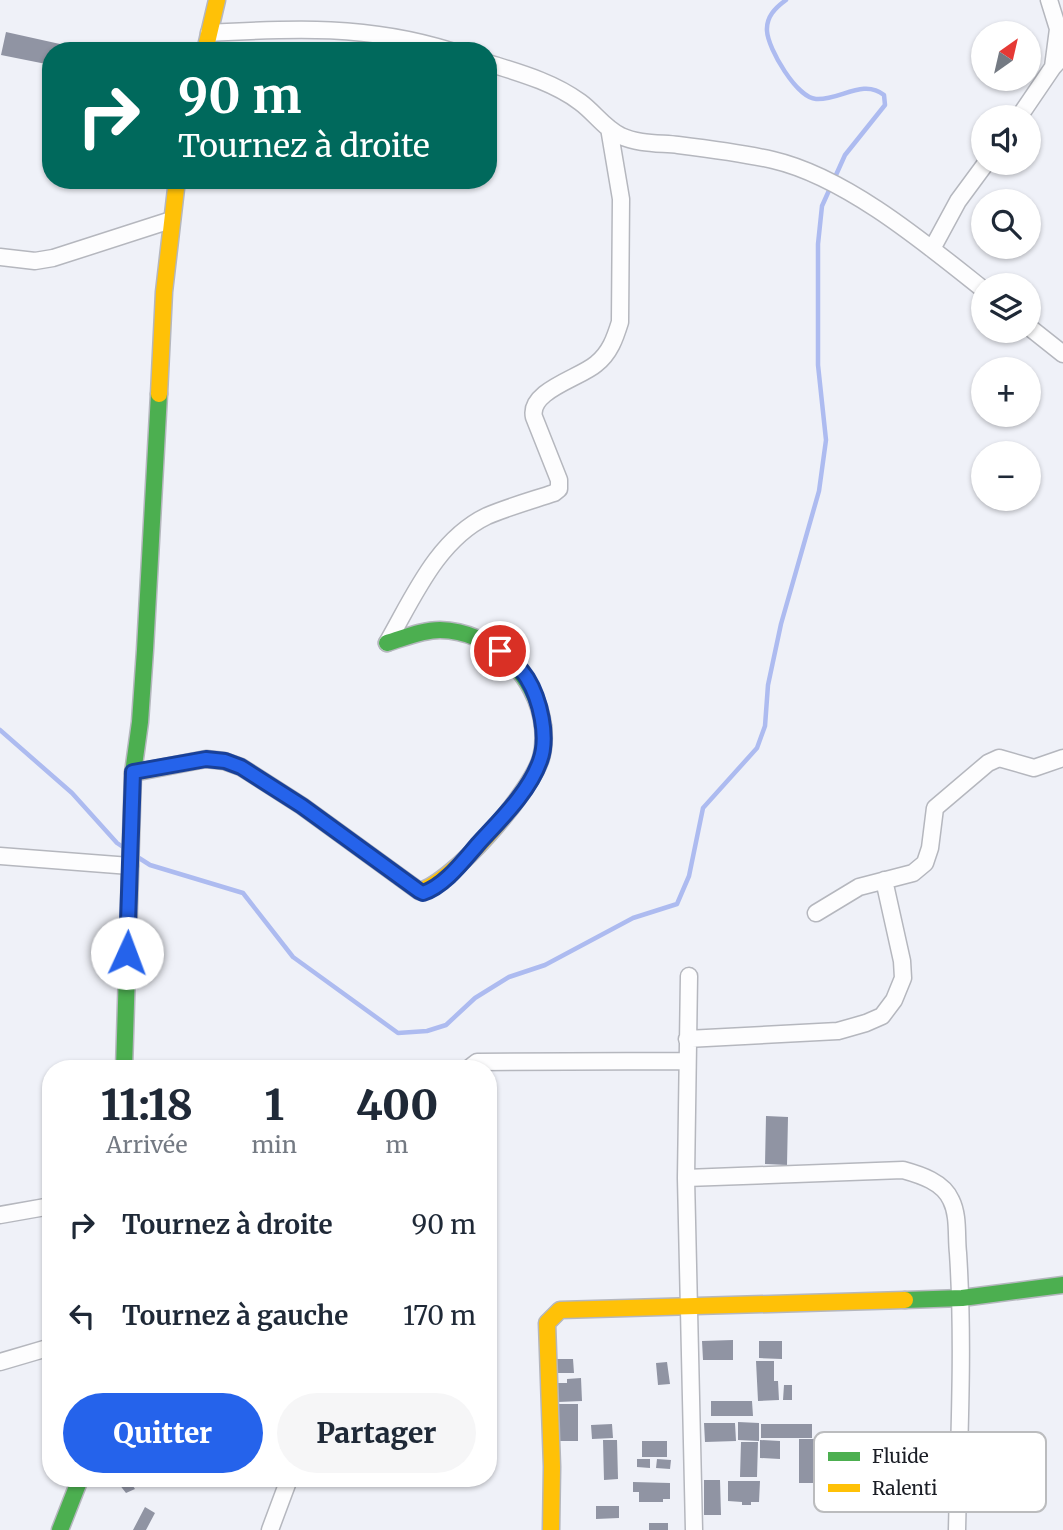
<!DOCTYPE html>
<html lang="fr">
<meta charset="utf-8">
<style>
body{margin:0;font-family:Merriweather,serif;background:#f6f6f7;color:#1f2937;height:100vh;display:flex;flex-direction:column;font-size:26px;white-space:nowrap}
*{box-sizing:border-box;margin:0}
p{font-size:23px;color:#747a83}
.icon{flex:none;width:38px;height:38px;fill:none;stroke:currentColor;stroke-width:2;stroke-linecap:round;stroke-linejoin:round}
.map{position:relative;flex:1;overflow:hidden}
.sheet{position:absolute;left:42px;top:1060px;width:455px;height:427px;display:flex;flex-direction:column;background:#fff;border-radius:28px;box-shadow:0 2px 5px #0004}
.sheet>*{flex:none}
.top-card{position:absolute;left:42px;top:42px;width:455px;height:147px;border-radius:28px;box-shadow:0 2px 5px #0004;background:#00695c;color:#fff;overflow:hidden}
.needle{width:46px;rotate:34deg}
.tools{position:absolute;left:971px;top:21px;display:grid;gap:14px}
.tools a{display:grid;place-items:center;width:70px;height:70px;border-radius:50%;background:#fff;box-shadow:0 2px 5px #0004;font-size:35px}
.pin{position:absolute;display:grid;place-items:center;width:60px;height:60px;color:#fff;margin:-30px;border:4px solid #fff;border-radius:50%;box-shadow:0 2px 7px #0007}
.me{position:absolute;width:77px;margin:-38px;rotate:2deg;stroke-linejoin:round;filter:drop-shadow(0 0 5px #0008)}
.turn{display:flex;align-items:center;gap:24px;height:147px;padding:0 21px;font-size:32px}
.turn .icon{width:91px;height:91px;stroke-width:2.5}
.turn b{display:block;font-size:49px;line-height:60px}
.eta{display:flex;justify-content:space-evenly;align-items:center;height:119px;text-align:center}
.eta b{font-size:42px;font-weight:800;line-height:49px}
.primary-button{display:flex;gap:14px;margin-top:auto;padding:14px 21px}
.primary-button a{flex:1;height:80px;border-radius:42px;background:#2563eb;color:#fff;font-size:28px;font-weight:800;line-height:80px;text-align:center}
.primary-button a+a{background:#f6f6f7;color:#1f2937}
ul{padding:0;list-style:none}
li{display:flex;align-items:center;gap:21px;height:91px;padding:0 21px}
li div{flex:1}
li b{display:block;font-size:26px}
li em{font-style:normal}
.map>svg:first-child{display:block}
</style>
<div class="map">
<svg width="1063" height="1530" viewBox="0 0 1063 1530">
<rect width="100%" height="100%" fill="#eff1f8"/>
<g fill="none" stroke-linecap="round" stroke-linejoin="round">
<path stroke="#adbbf0" stroke-width="4.5" d="M0,730L72,793L117,843L123,847
M139,858L150,865L243,893L293,957L398,1033L427,1031L446,1025L475,998L509,977L545,965L633,918L677,904L689,876L703,808L757,748L765,726L768,685L781,624L819,491L826,440L818,365V244L822,206L845,155L885,105L884,95C863,78 839,101 816,99C797,98 768,49 767,31C766,17 775,8 786,0"/>
</g>
<path fill="#9094a3" d="M6,32L87,50V51H51V65L1,55Z
M766,1116L788,1117L787,1165L765,1164Z
M733,1340V1360H703L702,1341Z
M759,1341H782V1359L759,1358Z
M557,1359H573L574,1373H557Z
M756,1361H774V1381H778L779,1400L758,1401Z
M667,1362L670,1384L658,1385L656,1363Z
M581,1378L582,1401L558,1402V1383H567V1379Z
M784,1385H792V1400H783Z
M711,1401H752L753,1416H711Z
M559,1404H578V1441H559Z
M738,1422L759,1423V1441L738,1440Z
M704,1423H735L736,1441L705,1442Z
M612,1424L613,1438L592,1439L591,1425Z
M761,1424H812V1438H761Z
M799,1439H814L813,1483H799Z
M603,1440H617L618,1479L604,1480Z
M760,1440L780,1441V1459L760,1458Z
M642,1441H667V1457H642Z
M741,1442H758L757,1477H740Z
M637,1459H650V1468L637,1467Z
M657,1459L671,1460L670,1469L656,1468Z
M115,1479H128L135,1489L126,1493Z
M704,1480H720L721,1515H704Z
M728,1481H760L759,1502H751V1505H742V1502L728,1501Z
M633,1482L670,1483V1499H663V1502H639V1492H633Z
M596,1506H619V1518L596,1519Z
M145,1507L155,1513L146,1530H133Z
M649,1523H668V1530H649Z"/>
<g fill="none" stroke-linecap="round" stroke-linejoin="round">
<defs>
<path id="street" d="M1049,0L1058,29L1053,67
M209,33C293,28 369,25 451,51
M488,63C520,73 553,82 580,102C594,112 605,129 621,136C638,144 660,143 678,145C710,149 742,153 773,160C846,177 925,243 984,290
M1019,117L1053,67L1063,56
M932,249L958,201L986,163
M0,257L35,261L53,258L171,220
M1029,327L1063,354
M387,643C413,598 437,540 487,516C508,507 533,500 554,493L559,489V480L534,417C528,391 580,378 596,364C610,353 615,338 620,322L621,199L609,128
M0,856L130,866
M816,913L859,887L913,873L925,863L930,848L935,808L988,763L999,758L1034,768L1063,758
M689,976L686,1178L694,1530
M687,1039L838,1031L866,1023L882,1016L894,1000L903,978L902,961L884,880
M468,1069L477,1062L687,1061
M686,1178L903,1170C921,1175 943,1182 951,1200C959,1216 956,1236 958,1253C964,1345 959,1438 957,1530
M0,1215L51,1206
M0,1362L51,1347
M270,1530L289,1479"/>
<path id="fast" d="M387,643C404,638 422,630 440,630C492,631 537,676 543,726
M124,1069L133,773L140,722L145,650L159,394
M905,1300L962,1298L1063,1285
M60,1530L80,1479"/>
<path id="slow" d="M205,51L217,0
M159,394L164,292L177,180
M133,773L206,759L224,761L241,767L302,806L419,891C453,883 531,792 541,758C544,748 544,736 543,726
M551,1530L552,1467L547,1323L560,1310L905,1300"/>
</defs>
<use href="#street" stroke="#b5b7be" stroke-width="19"/>
<use href="#fast" stroke="#b5b7be" stroke-width="19"/>
<use href="#slow" stroke="#b5b7be" stroke-width="19"/>
<use href="#street" stroke="#fdfdfe" stroke-width="16"/>
<use href="#fast" stroke="#4caf50" stroke-width="16"/>
<use href="#slow" stroke="#ffc107" stroke-width="16"/>
</g>
<g fill="none" stroke-linecap="round" stroke-linejoin="round">
<defs>
<path id="route" d="M127,953L133,772L206,759L225,761L241,767L302,806L419,891L423,893C445,886 464,860 479,843C501,819 529,792 540,761C549,737 540,699 527,678C520,667 510,659 500,651"/>
</defs>
<use href="#route" stroke="#184099" stroke-width="18"/>
<use href="#route" stroke="#2563eb" stroke-width="12"/>
</g>
<rect x="814" y="1432" width="232" height="80" rx="10" fill="#fff" stroke="#bbbcbe" stroke-width="2"/>
<rect x="828" y="1452" width="32" height="9" fill="#4caf50"/>
<rect x="828" y="1484" width="32" height="8" fill="#ffc107"/>
<g font-size="19" fill="#1b1e26">
<text x="872" y="1463">Fluide</text>
<text x="872" y="1495">Ralenti</text>
</g>
</svg>
<div class="tools">
<a><svg class="needle" viewBox="-14 -14 28 28"><path d="M0-13l5 13h-10z" fill="#e53935"/><path d="M0 13l5-13h-10z" fill="#747a83"/></svg></a>
<a><svg class="icon" aria-label="sound" viewBox="0 0 24 24"><path d="M4 9h4l5-4v14l-5-4H4zM17 9q2 3 0 6"/></svg></a>
<a><svg class="icon" aria-label="search" viewBox="0 0 24 24"><circle cx="10" cy="10" r="6"/><path d="M15 15l6 6"/></svg></a>
<a><svg class="icon" aria-label="layers" viewBox="0 0 24 24"><path d="M12 4l9 5-9 5-9-5zM3 14l9 5 9-5"/></svg></a>
<a>+</a>
<a>−</a>
</div>
<div class="pin" style="left:500px;top:651px;background:#d93025"><svg class="icon" aria-label="arrive" viewBox="0 0 24 24"><path d="M6 21V4h12l-3 4 3 4H6"/></svg></div>
<svg class="me" style="left:127px;top:953px" viewBox="-20 -20 40 40"><circle r="19" fill="#fff"/><path d="M0-13L10 11 0 6-10 11z" fill="#2563eb"/></svg>
<div class="top-card">
<div class="turn"><svg class="icon" aria-label="right" viewBox="0 0 24 24"><path d="M7 20v-9h11M14 6l5 5-5 5"/></svg><div><b>90 m</b>Tournez à droite</div></div>
</div>
<section class="sheet">
<div class="eta">
<div><b>11:18</b><p>Arrivée</p></div>
<div><b>1</b><p>min</p></div>
<div><b>400</b><p>m</p></div>
</div>
<ul>
<li><svg class="icon" aria-label="right" viewBox="0 0 24 24"><path d="M7 20v-9h11M14 6l5 5-5 5"/></svg><div><b>Tournez à droite</b></div><em>90 m</em></li>
<li><svg class="icon" aria-label="left" viewBox="0 0 24 24"><path d="M17 20v-9H6M10 6l-5 5 5 5"/></svg><div><b>Tournez à gauche</b></div><em>170 m</em></li>
</ul>
<div class="primary-button"><a>Quitter</a><a>Partager</a></div>
</section>
</div>
